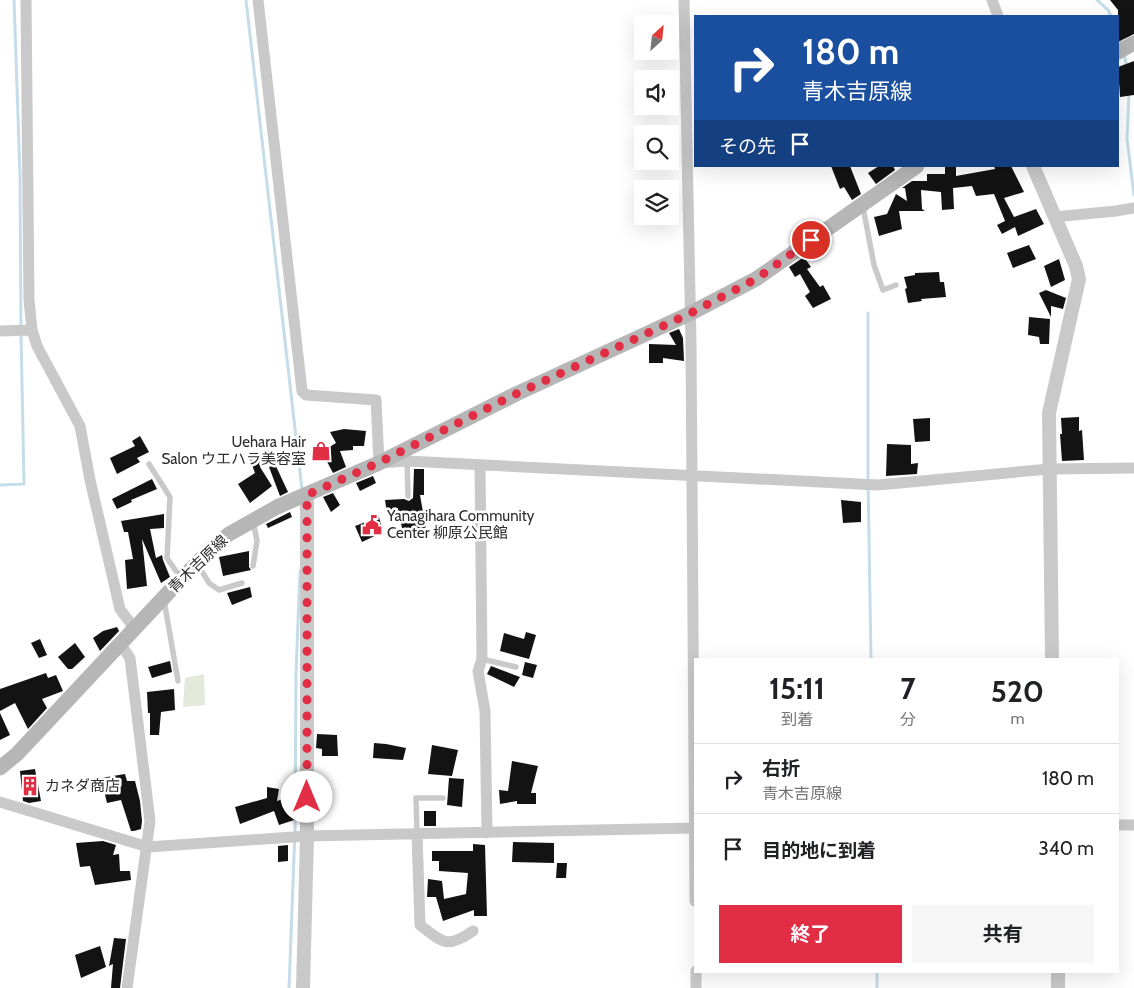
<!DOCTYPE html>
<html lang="ja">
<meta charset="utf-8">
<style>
body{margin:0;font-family:Cabin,"Noto Sans JP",sans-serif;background:#f6f6f6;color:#202124;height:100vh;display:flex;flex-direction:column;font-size:19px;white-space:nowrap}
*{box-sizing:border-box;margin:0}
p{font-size:16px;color:#757577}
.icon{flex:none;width:28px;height:28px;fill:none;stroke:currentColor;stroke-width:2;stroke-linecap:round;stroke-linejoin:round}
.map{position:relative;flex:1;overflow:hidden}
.sheet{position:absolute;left:694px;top:658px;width:425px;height:315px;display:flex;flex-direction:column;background:#fff;border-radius:0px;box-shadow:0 5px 20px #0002}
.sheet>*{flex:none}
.guide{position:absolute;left:694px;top:15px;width:425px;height:152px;border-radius:0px;box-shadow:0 5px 20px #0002;background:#1a4fa0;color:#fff;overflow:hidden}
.needle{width:32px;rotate:27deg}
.fabs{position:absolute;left:634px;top:15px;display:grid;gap:10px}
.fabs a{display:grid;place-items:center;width:45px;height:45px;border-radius:0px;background:#fff;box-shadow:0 5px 20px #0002;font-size:25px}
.pin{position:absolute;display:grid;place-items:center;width:42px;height:42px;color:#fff;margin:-21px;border:2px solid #fff;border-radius:50%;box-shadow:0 1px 5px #0007}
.me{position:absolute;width:55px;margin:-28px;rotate:0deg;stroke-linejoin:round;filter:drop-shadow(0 0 4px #0008)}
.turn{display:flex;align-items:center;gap:18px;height:105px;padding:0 25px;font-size:22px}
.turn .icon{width:65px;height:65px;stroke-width:2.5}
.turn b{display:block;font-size:35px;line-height:42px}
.then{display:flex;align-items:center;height:48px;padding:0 25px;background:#0003;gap:10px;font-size:19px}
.eta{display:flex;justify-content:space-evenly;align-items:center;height:85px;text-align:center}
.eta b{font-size:30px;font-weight:700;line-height:35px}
.primary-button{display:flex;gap:10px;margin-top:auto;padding:10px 25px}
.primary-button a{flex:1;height:58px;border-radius:0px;background:#e22e44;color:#fff;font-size:20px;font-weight:700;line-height:58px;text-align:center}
.primary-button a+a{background:#f6f6f6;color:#202124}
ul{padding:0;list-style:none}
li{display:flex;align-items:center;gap:15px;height:70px;padding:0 25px;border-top:1px solid #e0e0e0}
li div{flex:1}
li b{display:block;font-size:19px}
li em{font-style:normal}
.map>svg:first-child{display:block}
</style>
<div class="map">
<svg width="1134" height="988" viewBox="0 0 1134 988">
<rect width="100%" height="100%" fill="#fff"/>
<path fill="#e3ead9" d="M204,674L205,705L183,707L185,678Z"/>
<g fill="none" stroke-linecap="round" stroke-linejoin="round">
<path stroke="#c5ddea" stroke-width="3" d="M14,0L20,175L21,327
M246,0L302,490
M1097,0L1108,10L1111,16
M1118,33L1122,45
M1124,54L1127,67
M1129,93L1127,139L1134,195
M868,313V477L871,659
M0,485L24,484L21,333
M877,971V988
M289,988L295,831L296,673L300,571"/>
</g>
<path fill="#131313" d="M1110,0H1134V34L1118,42V10Z
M1134,61V95L1120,97L1118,67Z
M831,166H850L861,194L852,200L844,187L840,189Z
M879,166H893L895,170L876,184L868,173Z
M945,166H956V176L995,169L994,166H1011L1024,192L1004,198L1014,217L1036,209L1044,224L1018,236L1015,227L1002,234L997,225L1005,221L994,194L976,196L972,186L953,188L954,209L942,210L941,192L921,190L922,209L925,211H899L902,229L879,236L874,217L887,214L896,194L907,201L905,188H902L912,181H927V174H945Z
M1029,245L1036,259L1013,268L1007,253Z
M804,257L811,267L807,269L820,287L823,285L831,299L813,308L805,296L810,292L800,274L795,277L789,267Z
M1059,259L1065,280L1051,287L1044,266Z
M939,272L940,282H944L946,297L921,299L922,301L908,303L905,289L907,288L904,277L915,275V273Z
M1046,290L1066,298L1063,309L1051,306V317L1039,293Z
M1029,317L1050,319L1049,344H1040L1039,337L1028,335Z
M679,329L683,338L684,361L663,358V363H649V344L676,345L669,333Z
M1079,417V431L1082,430L1084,460L1062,461L1060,434H1062L1061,418Z
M930,418V441L915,442L913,419Z
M344,429L366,431L364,446H353V450L340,451L346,467L333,473L323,454H318L336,443L330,432Z
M140,436L149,452L137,458L140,462L117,474L110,458L135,446L132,441Z
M887,444L911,445V464L918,463L917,474L886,476Z
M270,450L274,461L260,467L272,486L250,503L238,484L255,473L249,457L252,455L254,457Z
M275,464L288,492L280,496L269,467Z
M414,469H424V495H420L426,529L403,534L399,511L387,513L385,500L404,499L409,501L413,498Z
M373,476L376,483L360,491L356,483Z
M152,479L157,489L131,500L132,502L117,509L112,499Z
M333,493L340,505L331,512L323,497Z
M841,500L861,502V522L843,523Z
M290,512L292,517L268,528L266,524Z
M164,514V528L150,529L156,558L162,555L163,560L170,577L161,583L142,539L147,586L127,589L125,560L133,559L128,532H124L121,521Z
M379,517L381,525L377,527L379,534L362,542L355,526Z
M249,551V567L251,570L223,576L219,557Z
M250,587L252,597L232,605L227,593Z
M117,627L119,631L100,651L93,638L103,631Z
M526,632L536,635L529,659L500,651L504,633L524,639Z
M40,639L47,655L39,658L31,643Z
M75,643L85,657L72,669H68L58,657Z
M170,661L172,672L152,678L148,667Z
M525,662L537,665L533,678L522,675Z
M491,666L520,677L514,687L487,674Z
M46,673L48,678L56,675L63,691L42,699L47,708L28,729L15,703L0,711V689Z
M174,689L175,710L161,712L159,735H150V713H148L147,692Z
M0,713L10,735L0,740Z
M317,734L337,735L338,756H322V749L316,748Z
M374,743L386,744L406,748L403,760L373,758Z
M432,745L458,750L452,776L428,774Z
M512,761L538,766L531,793H536V804H517V801L500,804L499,790L508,791Z
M35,769L41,801L29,803L23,801L20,771Z
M125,774L127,781H135L140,801L142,821L141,829L134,831H131L121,800L107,803L101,778Z
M449,778L464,779L462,807L447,805Z
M267,787L279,789L277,801L286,798L294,820L279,825L274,811L240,824L235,807L267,798Z
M424,811H436V826H424Z
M103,841L116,845L113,855L119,854L120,871H130L131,880L95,885L90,866L80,867L76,843Z
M513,842L554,843V863L512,862Z
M473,844L485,845L487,916H474V910L443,921L436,897H427L428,879L442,881L444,899L466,894L468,873L439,871V861H432V851H473Z
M288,845V861L278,862V846Z
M557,863H567L566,878H556Z
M114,938L126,939L120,988H111L113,964L109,966Z
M100,946L106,967L81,978L75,955Z"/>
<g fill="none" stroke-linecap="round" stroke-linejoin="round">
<path stroke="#c9c9c9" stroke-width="5.5" d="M863,207L874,265L883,290L896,285
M407,461L408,496
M149,464L170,497L167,558L180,577
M253,521L257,541L253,566
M198,565L209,583L219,590L242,583
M164,600L178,681
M482,659L516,667
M417,834L416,798H443"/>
<path stroke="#c9c9c9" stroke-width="11" d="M26,0L29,300L32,330L37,346L80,426L90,480L120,609L134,628
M258,0L302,391L306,395L376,400L379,463L407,461L878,485L1049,469L1134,468
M684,0L691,344L695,901
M992,0L998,16
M1054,217L1116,211L1134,208
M0,331L32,330
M480,465L482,659L478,671L485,711L487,833
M121,645L130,658L150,821L127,988
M0,802L148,847L307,836L695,828
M1118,825H1134
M417,834L420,925C443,943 447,949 473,931
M696,971V988"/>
<path stroke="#c9c9c9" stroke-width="14" d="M1033,166L1076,266L1079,279L1049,413L1052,659
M1058,971V988
M303,988L307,836V495"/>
<path stroke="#b6b6b6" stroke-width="15" d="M1118,52L1134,43
M0,768L17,754L181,579L214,546L229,534L277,507L379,463L516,394L689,314L756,279L917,166"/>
</g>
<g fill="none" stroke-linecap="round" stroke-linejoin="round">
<path stroke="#e22e44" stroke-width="9" stroke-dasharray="0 16.2" d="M307,797V495L378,463L516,394L689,314L756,279L811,240"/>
</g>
<defs>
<symbol id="shop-bare" viewBox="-9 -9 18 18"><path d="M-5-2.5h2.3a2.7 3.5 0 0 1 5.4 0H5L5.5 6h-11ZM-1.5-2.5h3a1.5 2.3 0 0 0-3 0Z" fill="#e22e44" stroke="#fff" stroke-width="2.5" paint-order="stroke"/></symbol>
<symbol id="civic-bare" viewBox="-9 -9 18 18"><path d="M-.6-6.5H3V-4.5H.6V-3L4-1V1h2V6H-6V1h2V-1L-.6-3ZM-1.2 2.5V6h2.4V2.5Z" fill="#e22e44" stroke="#fff" stroke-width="2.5" paint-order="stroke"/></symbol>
<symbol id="building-bare" viewBox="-9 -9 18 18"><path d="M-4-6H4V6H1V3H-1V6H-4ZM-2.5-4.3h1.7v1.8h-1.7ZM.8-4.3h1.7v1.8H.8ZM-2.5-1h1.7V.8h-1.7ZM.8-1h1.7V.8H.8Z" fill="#e22e44" stroke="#fff" stroke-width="2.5" paint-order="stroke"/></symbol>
</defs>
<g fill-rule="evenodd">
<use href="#shop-bare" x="307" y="437" width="28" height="28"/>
<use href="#civic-bare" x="358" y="511" width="28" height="28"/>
<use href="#building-bare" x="16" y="772" width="28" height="28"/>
</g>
<g text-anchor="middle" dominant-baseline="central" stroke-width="5" stroke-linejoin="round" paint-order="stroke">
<g font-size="15" fill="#2c2c2c" stroke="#fff" text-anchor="start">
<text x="306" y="442" text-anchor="end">Uehara Hair<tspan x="306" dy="17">Salon ウエハラ美容室</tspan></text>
<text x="387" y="516">Yanagihara Community<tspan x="387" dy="17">Center 柳原公民館</tspan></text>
<text x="45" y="786">カネダ商店</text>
</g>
<g font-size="15" fill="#2c2c2c" stroke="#fff">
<text transform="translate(198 564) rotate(-44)">青木吉原線</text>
</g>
</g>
</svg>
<div class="fabs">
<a><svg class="needle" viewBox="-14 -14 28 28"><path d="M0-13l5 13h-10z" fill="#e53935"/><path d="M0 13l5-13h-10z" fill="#757577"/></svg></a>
<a><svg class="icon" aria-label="sound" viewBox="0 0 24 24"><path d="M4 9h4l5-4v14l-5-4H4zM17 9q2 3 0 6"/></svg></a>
<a><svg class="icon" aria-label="search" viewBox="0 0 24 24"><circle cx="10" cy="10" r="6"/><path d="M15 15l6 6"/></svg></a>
<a><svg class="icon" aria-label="layers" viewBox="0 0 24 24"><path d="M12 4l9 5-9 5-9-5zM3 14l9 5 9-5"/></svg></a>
</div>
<div class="pin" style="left:811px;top:240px;background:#d93025"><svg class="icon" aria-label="arrive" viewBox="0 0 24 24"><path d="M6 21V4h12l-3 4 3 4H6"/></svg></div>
<svg class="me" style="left:307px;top:797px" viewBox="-20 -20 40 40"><circle r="19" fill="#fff"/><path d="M0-13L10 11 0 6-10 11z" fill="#e22e44"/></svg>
<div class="guide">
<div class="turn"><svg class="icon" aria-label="right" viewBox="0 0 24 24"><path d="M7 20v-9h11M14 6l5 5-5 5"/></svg><div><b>180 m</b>青木吉原線</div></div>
<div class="then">その先<svg class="icon" aria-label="arrive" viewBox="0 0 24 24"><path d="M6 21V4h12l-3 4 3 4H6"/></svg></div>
</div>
<section class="sheet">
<div class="eta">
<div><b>15:11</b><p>到着</p></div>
<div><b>7</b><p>分</p></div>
<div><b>520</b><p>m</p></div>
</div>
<ul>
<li><svg class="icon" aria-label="right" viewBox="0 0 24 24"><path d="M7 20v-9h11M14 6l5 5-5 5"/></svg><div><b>右折</b><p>青木吉原線</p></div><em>180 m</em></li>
<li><svg class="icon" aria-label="arrive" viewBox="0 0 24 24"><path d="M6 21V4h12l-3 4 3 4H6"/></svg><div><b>目的地に到着</b></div><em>340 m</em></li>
</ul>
<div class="primary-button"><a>終了</a><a>共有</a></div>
</section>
</div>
